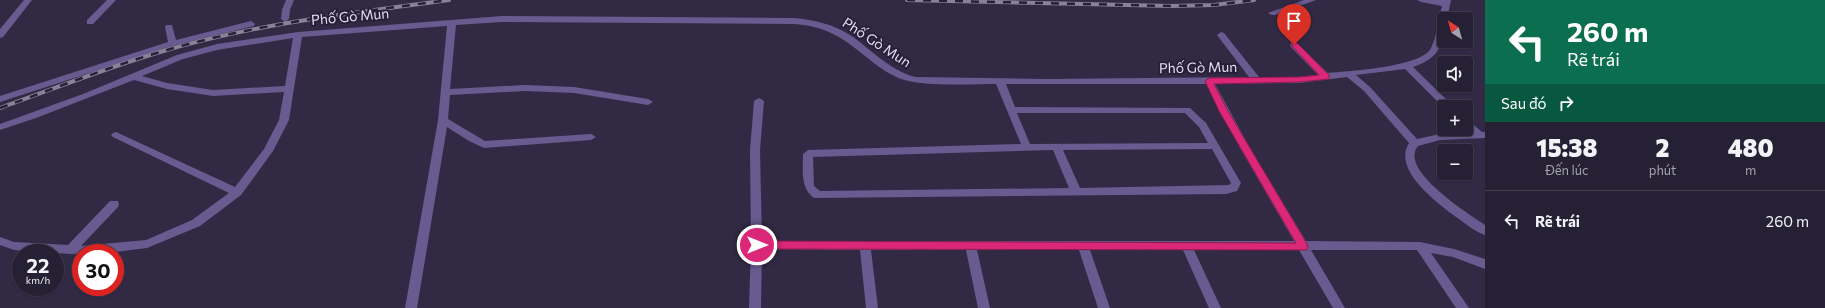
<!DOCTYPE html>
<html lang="vi">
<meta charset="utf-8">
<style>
body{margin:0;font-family:Commissioner,sans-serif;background:#322d40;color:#f1f3f6;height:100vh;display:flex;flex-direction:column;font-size:15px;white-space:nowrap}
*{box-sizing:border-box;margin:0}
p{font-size:13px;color:#a4a3ac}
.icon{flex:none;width:22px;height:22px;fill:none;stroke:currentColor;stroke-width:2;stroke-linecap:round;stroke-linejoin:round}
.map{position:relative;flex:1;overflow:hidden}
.drawer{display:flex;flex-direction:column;background:#262034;width:340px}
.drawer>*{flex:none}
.guide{background:#0b6e4f;color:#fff;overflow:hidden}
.needle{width:26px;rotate:323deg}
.tools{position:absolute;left:1437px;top:12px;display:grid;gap:8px}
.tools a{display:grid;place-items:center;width:36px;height:36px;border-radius:4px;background:#262034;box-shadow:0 1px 3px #0004,0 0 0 1px #423e4f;font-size:20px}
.speed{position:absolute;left:12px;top:244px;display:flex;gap:8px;font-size:20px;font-weight:700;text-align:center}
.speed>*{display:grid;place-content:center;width:52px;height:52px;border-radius:50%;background:#262034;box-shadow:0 1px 3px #0004,0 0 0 1px #423e4f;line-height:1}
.speed small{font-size:10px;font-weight:400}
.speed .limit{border:6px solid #d22;background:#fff;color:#111}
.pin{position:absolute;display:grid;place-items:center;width:34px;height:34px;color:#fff;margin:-41px -17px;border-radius:50% 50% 50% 0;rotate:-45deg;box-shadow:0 0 4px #0007}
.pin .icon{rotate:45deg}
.me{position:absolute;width:44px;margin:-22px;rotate:90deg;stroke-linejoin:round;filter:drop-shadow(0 0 3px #0008)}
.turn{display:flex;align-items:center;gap:14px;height:84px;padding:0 16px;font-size:18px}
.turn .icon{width:52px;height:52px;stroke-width:2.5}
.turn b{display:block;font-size:28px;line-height:34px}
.then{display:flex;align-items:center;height:38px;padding:0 16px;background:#0003;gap:8px;font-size:15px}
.eta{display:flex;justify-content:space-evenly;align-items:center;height:68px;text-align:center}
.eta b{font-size:24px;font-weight:800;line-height:28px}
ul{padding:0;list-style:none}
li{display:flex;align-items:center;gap:12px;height:60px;padding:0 16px;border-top:1px solid #423e4f}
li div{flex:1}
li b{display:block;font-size:15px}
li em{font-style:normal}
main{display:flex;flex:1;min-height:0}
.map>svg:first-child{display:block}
</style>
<main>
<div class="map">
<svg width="1485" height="308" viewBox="0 0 1485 308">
<rect width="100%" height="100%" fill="#322a45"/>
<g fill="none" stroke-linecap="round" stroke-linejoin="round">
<path fill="#695a8f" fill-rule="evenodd" d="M24,0H32L3,37L0,38V29Z
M107,0H116L93,24H87V20Z
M286,0H294L290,10L289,19L285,22L281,19L282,10Z
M1304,0H1316L1275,15H1272L1268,13Z
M1417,0H1451L1447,19H1444C1444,46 1439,58 1413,67L1454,107L1444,108L1405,69L1356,75L1370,87L1417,139L1440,134L1470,132L1466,128V120L1469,121L1482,132H1485V138L1440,140L1418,146C1398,170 1469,214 1485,225V235C1475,232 1465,223 1456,217C1437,203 1392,170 1409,143L1364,91L1347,77L1300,83L1215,84L1250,148L1306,241L1420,242L1454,249L1485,259V269L1453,257L1431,253L1469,308H1456L1417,250H1311L1345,308H1333L1299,250H1194L1221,308H1209L1183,250H1090L1110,308H1098L1079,250H977L990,308H978L966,250H871L878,308H866L860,250L762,249L761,308H749L751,245L750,150L754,101L759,98L764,101L760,150L762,241H1294L1240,148L1206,84H1006L1015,107L1190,108L1206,123L1241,183L1237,191L1226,194L814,198C800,188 803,170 803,154L808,150L1021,144L996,84C971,84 924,87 901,79C888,74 876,65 865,56C842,37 825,26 794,24L502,22L456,25L450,89L525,85L574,87L648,99L653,102L648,105L574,93L525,91L450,95L448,119L485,141L591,134L596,137L591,140L484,148L469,141L447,127L417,308H405L438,120L447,26L302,37L289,120L273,151L241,195L200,226L147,248L107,253L70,254L14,250L0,245V237L14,242L68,245L110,201H118L119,204L118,207L81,246L146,240L192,220L229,193L113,137L111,135L113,133L116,132L235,187L264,149L279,120L284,92L213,96L167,89L134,80L36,118L0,130V124L83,94L177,55L217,44L298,32L502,16L794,18C814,20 833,24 850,35C872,50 889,70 915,77L1046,79L1249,77L1217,35L1221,32L1224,33L1259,77H1300L1318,75L1291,47L1290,45L1291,43H1297L1328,73C1349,71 1422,67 1431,48C1437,36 1438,19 1442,6L1421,2ZM293,38L285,86L213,90L167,83L142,76L183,59L217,50ZM1017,113H1185L1199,127L1208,143L1030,144ZM1212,149L1231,183L1229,185L1080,188L1063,150ZM1053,150L1069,188L820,191L814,186L813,157Z
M251,21L255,24L254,26L176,45L0,102V96L168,42L165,27L166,25H172L176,40Z"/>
<defs>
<path id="rail" d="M907,0L1171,6L1214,5L1254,0
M0,108C53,89 106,68 160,52C254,24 352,13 449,0"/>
</defs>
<use href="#rail" stroke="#888298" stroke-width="4"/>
<use href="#rail" stroke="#28203a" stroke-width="2.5" stroke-dasharray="8" stroke-linecap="butt"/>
</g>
<path fill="#db2777" stroke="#8e194d" d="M1294,42L1297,43L1329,75V79L1300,82L1214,84L1228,111L1307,244L1308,247L1307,250L757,249L753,248L752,245L753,243L757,241L1296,243L1219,111L1205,81L1209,78L1300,77L1319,75L1292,46V43Z"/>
<g text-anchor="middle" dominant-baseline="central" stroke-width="4" stroke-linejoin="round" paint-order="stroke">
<g font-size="14" fill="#e2deef" stroke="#28203a">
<text transform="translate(350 16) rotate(-5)">Phố Gò Mun</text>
<text transform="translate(877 42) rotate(33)">Phố Gò Mun</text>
<text transform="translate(1198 67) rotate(-1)">Phố Gò Mun</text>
</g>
</g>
</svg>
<div class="tools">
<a><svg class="needle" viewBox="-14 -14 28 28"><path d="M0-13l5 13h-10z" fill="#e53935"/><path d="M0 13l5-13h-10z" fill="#a4a3ac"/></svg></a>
<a><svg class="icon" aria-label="sound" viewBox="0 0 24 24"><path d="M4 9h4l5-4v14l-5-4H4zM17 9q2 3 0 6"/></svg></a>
<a>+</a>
<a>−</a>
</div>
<div class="speed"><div>22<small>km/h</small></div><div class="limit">30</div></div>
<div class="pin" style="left:1294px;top:45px;background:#d93025"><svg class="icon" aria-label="arrive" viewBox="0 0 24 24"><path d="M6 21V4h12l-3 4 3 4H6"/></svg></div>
<svg class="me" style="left:757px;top:245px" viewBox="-20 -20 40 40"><circle r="17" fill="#db2777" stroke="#fff" stroke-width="3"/><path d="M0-11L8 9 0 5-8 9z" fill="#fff"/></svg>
</div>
<section class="drawer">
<div class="guide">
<div class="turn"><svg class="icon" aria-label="left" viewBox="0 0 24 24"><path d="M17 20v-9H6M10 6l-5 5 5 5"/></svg><div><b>260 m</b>Rẽ trái</div></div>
<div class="then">Sau đó<svg class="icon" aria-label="right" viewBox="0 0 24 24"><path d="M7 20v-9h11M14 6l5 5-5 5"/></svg></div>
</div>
<div class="eta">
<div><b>15:38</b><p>Đến lúc</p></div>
<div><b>2</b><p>phút</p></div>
<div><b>480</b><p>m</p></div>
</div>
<ul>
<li><svg class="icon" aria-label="left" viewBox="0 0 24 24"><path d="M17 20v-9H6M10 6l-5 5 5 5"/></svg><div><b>Rẽ trái</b></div><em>260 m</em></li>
</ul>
</section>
</main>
